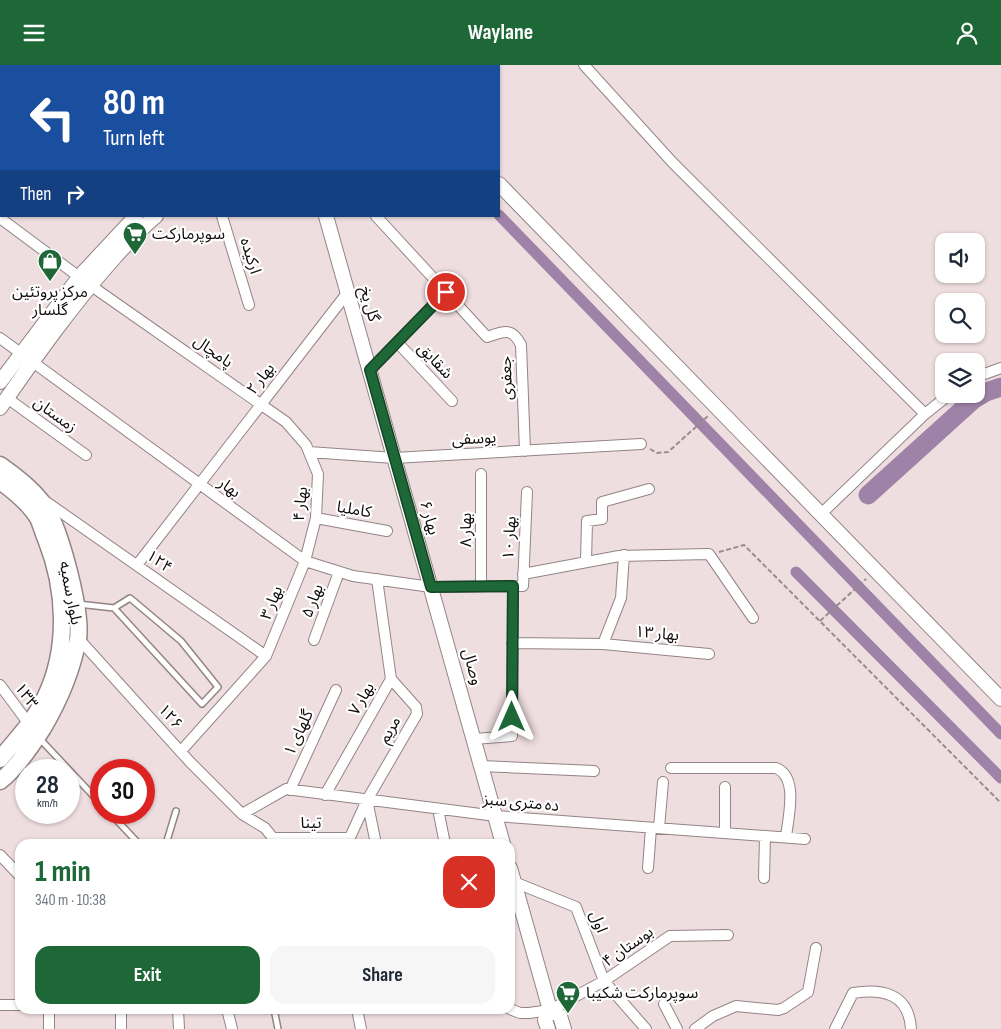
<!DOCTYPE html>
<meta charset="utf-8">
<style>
body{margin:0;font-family:"Sofia Sans Condensed","Noto Sans Arabic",sans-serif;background:#f6f6f7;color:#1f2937;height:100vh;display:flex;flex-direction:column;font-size:19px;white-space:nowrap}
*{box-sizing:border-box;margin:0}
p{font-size:16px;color:#747a83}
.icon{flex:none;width:28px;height:28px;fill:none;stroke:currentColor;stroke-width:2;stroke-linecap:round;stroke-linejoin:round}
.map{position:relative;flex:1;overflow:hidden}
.sheet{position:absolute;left:15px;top:774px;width:500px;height:175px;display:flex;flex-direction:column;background:#fff;border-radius:15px;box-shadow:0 1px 4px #0004}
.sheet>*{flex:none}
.top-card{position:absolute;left:0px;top:0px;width:500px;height:152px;box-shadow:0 1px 4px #0004;background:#1a4fa0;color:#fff;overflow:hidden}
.controls{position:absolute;left:935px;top:168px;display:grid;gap:10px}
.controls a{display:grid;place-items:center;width:50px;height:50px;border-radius:10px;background:#fff;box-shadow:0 1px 4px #0004;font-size:25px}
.speed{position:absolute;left:15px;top:694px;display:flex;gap:10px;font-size:25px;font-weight:700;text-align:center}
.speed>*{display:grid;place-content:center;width:65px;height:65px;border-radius:50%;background:#fff;box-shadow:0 1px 4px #0004;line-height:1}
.speed small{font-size:12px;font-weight:400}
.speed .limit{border:8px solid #d22;background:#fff;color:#111}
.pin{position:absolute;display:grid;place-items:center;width:42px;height:42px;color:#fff;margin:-21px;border:2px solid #fff;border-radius:50%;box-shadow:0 1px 5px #0007}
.me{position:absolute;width:55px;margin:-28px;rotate:0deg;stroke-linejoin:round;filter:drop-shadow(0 0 4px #0008)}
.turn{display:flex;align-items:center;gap:18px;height:105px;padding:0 20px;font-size:22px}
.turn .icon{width:65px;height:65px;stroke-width:2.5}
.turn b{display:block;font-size:35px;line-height:42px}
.then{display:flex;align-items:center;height:48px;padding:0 20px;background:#0003;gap:10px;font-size:19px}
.round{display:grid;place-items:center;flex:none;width:52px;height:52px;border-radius:15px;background:#f6f6f7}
.overview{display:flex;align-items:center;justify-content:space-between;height:85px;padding:0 20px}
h1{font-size:30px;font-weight:700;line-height:38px;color:#1d6836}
.button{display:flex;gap:10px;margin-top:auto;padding:10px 20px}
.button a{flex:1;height:58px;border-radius:15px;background:#1d6836;color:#fff;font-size:20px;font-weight:700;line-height:58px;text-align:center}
.button a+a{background:#f6f6f7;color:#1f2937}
header{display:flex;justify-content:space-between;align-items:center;height:65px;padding:0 20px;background:#1d6836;color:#fff;font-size:22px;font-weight:700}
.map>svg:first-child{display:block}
</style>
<header><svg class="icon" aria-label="menu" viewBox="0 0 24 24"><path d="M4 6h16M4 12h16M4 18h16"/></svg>Waylane<svg class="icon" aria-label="person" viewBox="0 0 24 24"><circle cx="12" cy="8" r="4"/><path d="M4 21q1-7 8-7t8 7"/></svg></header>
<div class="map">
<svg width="1001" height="964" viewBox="0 0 1001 964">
<rect width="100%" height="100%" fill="#efdedf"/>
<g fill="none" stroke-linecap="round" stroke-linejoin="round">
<path stroke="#9e82a7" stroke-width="11" d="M401,0V1
M499,150L1001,669
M796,507L1001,713"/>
<path stroke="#9e82a7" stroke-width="19" d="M868,430L973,335L986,327L1001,322"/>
<defs>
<path id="service" d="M349,0V1
M78,539L114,543L202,639L218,622L181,576L130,533L114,543
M40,674L101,739
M110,748L139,779
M166,779L176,746
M274,944L278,964"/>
<path id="minor" d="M94,0L95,1
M143,0V1
M240,0V1
M584,0L673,98L925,349
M0,36L1,37
M222,151L249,240
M0,153L90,220L286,357L306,380L318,409L316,453L305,496L266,591L181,686
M446,227L487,272C504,266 512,262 521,280L525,386
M0,273L305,496L353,511L431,522L523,521L527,427
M397,277L452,336
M370,305L446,227L376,151
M976,312L1001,303
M7,333L86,390
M309,387L394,393L641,379
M45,436L266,591
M821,449L925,349L950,329
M316,453L387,466
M586,496L587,456L602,454V437L649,424
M137,500L348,227
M523,509L619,491L709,489L753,553
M481,521V409
M78,573L190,697L242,749L265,763L273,773L274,779
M314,575L339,507
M512,578L603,579L709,589
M603,579L621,533L624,490
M0,620L29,659
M474,674L512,671L513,521
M481,701L594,706
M671,703H776C799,712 788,753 786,772
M725,722V768
M290,725L336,625
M325,730L391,614L377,514
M367,735L376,779
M438,744L445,779
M242,749L286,724L496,751L805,774
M659,763L663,717
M273,773H350
M347,779L367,735L417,649L416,642L391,614
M0,790L20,811
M648,803L651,763
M764,813L765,771
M514,817L576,842L604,916L646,964
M664,939L677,964
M0,940H20
M49,944V964
M121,944V964
M178,944L179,964
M227,944L232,964
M357,944L361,964
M510,944L520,948H529L550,945L604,916L670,871L728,870
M695,964L713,951L736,941L778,945L784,943L808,927L816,883
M835,964L853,928C883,923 909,929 911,964"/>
<path id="secondary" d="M282,0L283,1
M423,0V1
M499,119L1001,634
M326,151L503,779
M0,317L80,211L136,151
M0,343C36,291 73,239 115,192C128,178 141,163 156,151
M510,803L550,945L560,951L564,964
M548,964L545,955L550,945"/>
<path id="primary" d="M0,400C18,413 38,428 49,448C62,474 82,546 78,574C72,605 59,636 43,663C34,677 14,706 0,716
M0,416C14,426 29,438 38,453C41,459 43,467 46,474C66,524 69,584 45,633C34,656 16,675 0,694"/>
</defs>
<use href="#service" stroke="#938485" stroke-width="8"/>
<use href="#minor" stroke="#938485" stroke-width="12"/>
<use href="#secondary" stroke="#938485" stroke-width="16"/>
<use href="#primary" stroke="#938485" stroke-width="19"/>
<path stroke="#998c8d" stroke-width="2" stroke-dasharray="5 2.5" stroke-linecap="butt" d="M650,384L657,388L668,387L708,351
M719,487L744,480L1001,738
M820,556L866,514"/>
<use href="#service" stroke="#fff" stroke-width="5"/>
<use href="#minor" stroke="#fff" stroke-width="10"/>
<use href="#secondary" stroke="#fff" stroke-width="14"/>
<use href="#primary" stroke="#fff" stroke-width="16"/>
</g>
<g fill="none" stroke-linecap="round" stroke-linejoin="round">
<defs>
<path id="route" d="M446,227L370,305L431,522L513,521L512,652"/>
</defs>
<use href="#route" stroke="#134423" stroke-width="12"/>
<use href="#route" stroke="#1d6836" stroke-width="9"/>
</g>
<defs>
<symbol id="supermarket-pin" viewBox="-11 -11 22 30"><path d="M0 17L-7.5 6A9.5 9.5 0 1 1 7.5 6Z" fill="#1d6836" stroke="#fff"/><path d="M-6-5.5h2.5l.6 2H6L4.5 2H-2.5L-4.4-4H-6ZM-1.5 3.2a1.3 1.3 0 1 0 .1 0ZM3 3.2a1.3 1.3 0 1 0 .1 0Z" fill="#fff"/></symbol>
<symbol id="shop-pin" viewBox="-11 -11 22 30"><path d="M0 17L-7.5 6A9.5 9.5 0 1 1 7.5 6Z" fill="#1d6836" stroke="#fff"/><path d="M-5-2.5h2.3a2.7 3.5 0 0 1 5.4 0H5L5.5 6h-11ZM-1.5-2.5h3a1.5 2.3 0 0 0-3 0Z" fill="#fff"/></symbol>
</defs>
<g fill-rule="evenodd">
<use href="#supermarket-pin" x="121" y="155" width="28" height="38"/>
<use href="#shop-pin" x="36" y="182" width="28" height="38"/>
<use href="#supermarket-pin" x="554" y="914" width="28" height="38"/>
</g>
<g text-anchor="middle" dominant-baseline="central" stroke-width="4.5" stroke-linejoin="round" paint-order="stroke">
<g font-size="16" fill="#110c0c" stroke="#fff" text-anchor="start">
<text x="152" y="169">سوپرمارکت</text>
<text x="50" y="227" text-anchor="middle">مرکز پروتئین<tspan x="50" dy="18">گلسار</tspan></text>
<text x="586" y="928">سوپرمارکت شکیبا</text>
</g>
<g font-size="16" fill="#110c0c" stroke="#fff">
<text transform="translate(250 191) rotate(73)">ارکیده</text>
<text transform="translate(369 239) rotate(74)">گل یخ</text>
<text transform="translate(213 287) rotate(35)">پامچال</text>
<text transform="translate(435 296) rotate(47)">شقایق</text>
<text transform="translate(507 313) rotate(-92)">جعفری</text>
<text transform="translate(261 314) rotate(-52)">بهار ۲</text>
<text transform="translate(55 350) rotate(36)">زمستان</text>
<text transform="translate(474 374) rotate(-3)">یوسفی</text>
<text transform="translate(229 423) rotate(36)">بهار</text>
<text transform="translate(301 439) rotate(-84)">بهار ۴</text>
<text transform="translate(354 445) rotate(10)">کاملیا</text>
<text transform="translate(429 453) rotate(74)">بهار ۶</text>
<text transform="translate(466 465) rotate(-90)">بهار ۸</text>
<text transform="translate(510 473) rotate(-87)">بهار ۱۰</text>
<text transform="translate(159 497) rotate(35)">۱۲۴</text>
<text transform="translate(70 528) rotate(79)">بلوار سمیه</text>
<text transform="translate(313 536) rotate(-69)">بهار ۵</text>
<text transform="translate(272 538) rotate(-68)">بهار ۳</text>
<text transform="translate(657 569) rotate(5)">بهار ۱۳</text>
<text transform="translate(472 602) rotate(74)">وصال</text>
<text transform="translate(26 631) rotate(54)">۱۳۳</text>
<text transform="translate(362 634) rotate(-60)">بهار ۷</text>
<text transform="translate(170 652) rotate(48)">۱۲۶</text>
<text transform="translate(390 665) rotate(-60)">مریم</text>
<text transform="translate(299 668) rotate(-65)">گلهای ۱</text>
<text transform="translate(521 738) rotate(5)">ده متری سبز</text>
<text x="311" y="758">تینا</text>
<text transform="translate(598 857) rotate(69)">اول</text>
<text transform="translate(628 882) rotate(-35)">بوستان ۴</text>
</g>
</g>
</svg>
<div class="controls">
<a><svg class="icon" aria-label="sound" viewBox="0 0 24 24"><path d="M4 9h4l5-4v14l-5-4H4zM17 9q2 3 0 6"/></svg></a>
<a><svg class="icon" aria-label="search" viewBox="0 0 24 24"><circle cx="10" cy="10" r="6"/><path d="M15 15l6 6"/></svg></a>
<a><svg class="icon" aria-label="layers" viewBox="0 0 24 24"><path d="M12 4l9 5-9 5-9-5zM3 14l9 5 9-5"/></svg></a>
</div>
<div class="speed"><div>28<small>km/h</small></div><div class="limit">30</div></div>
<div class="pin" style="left:446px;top:227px;background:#d93025"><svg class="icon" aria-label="arrive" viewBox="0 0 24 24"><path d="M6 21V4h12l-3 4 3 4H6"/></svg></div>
<svg class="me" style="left:512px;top:652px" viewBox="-20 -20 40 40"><path d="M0-17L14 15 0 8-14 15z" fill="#1d6836" stroke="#fff" stroke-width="4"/></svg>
<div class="top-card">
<div class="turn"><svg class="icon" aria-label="left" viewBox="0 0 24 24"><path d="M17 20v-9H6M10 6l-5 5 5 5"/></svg><div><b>80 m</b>Turn left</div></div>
<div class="then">Then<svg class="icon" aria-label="right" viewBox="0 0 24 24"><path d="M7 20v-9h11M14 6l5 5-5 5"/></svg></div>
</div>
<section class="sheet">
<div class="overview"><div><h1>1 min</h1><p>340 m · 10:38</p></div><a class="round" style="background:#d93025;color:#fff"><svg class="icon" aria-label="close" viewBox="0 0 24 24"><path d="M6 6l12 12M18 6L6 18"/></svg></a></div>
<div class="button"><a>Exit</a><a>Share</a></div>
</section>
</div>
